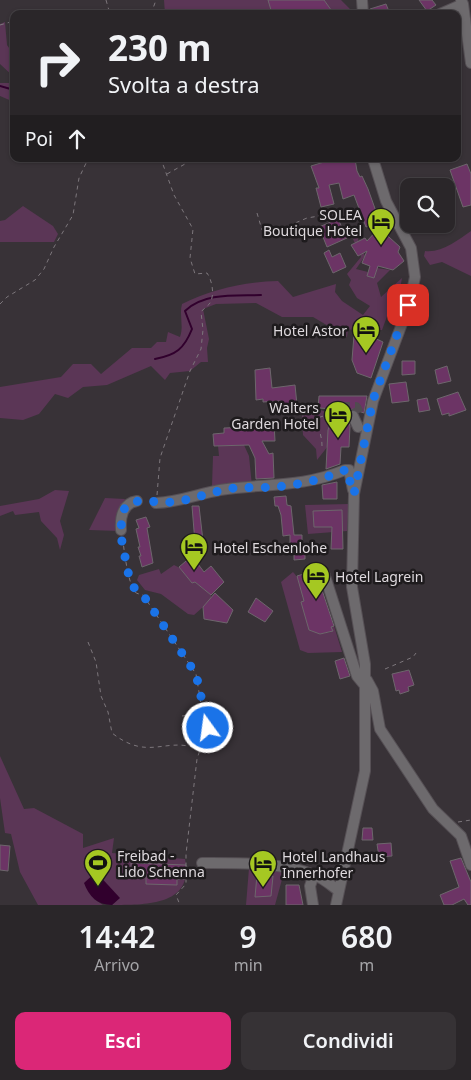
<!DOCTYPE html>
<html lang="it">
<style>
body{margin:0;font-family:"Noto Sans",sans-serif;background:#363235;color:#f1f3f6;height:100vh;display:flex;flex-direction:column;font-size:19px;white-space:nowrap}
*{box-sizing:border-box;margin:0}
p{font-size:16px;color:#a5a5a8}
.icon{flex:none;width:28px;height:28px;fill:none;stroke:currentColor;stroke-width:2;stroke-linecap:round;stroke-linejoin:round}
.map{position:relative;height:905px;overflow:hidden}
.sheet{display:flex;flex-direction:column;background:#2a2629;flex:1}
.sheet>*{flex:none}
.hud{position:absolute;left:10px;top:10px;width:451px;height:152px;border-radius:10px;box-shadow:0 1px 4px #0004,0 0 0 1px #464346;background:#2a2629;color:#f1f3f6;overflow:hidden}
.buttons{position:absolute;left:400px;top:178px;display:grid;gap:10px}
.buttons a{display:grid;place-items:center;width:55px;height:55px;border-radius:10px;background:#2a2629;box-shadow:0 1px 4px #0004,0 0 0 1px #464346;font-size:25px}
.pin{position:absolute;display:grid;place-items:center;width:42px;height:42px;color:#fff;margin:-21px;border-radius:10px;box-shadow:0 2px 8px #0006}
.me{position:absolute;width:55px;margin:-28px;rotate:346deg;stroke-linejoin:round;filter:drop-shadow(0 0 4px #0008)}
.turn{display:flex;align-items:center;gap:18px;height:105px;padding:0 15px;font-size:22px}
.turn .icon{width:65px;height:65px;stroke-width:2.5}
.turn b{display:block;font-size:35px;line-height:42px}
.then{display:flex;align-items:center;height:48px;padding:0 15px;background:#0003;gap:10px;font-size:19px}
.eta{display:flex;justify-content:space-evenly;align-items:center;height:85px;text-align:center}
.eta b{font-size:30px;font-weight:600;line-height:35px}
.action{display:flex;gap:10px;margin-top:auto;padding:10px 15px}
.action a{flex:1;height:58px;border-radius:10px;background:#db2777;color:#fff;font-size:20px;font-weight:600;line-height:58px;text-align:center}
.action a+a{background:#363235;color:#f1f3f6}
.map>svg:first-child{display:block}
</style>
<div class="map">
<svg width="471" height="905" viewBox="0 0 471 905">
<rect width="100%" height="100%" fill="#383237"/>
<path fill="#5b3656" d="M164,0H341L355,14H165Z
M5,22L7,45L14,55V77L0,64V24Z
M0,83H14V102L0,96Z
M23,206L53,226L58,234L54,242H0V221L5,220Z
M471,231V276L442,262L430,265L424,256L425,251C442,253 458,240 471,231Z
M357,237L365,256L356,269L368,272L367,276L373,278L377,268L390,270L377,283L381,297L402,278L398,300H393L382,330H379L376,336L348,329L347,337L313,317H282L256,303L216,304L203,309L209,339L207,348L208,362H201L190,371L170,373L165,380L151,366L107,385L83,387L68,398L55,394L39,414L23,420L0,418V387L61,377L73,364H91L101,374L132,348H151L157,342H166L168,332L180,337C184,326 179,315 182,304C213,289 243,282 278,281L293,297L336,284L335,292L342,301L363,315L370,306L357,298L349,285L351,280L347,274L361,257L353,239Z
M301,404H314L317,409L334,414L328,430V446L317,460L316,449L303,435Z
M244,445L249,456L252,486H212L213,456H219L218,446Z
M55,490L69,491L60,521L64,535L60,550L57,538L41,521L39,512L15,515L13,511L0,516V506L39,499Z
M105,498L125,499L116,526L120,531L89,530Z
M349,504L347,531L308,534L305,505Z
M174,565L180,568L192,583L195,582L211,595V600L194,615L188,614L161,594L145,590L137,580L139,575L159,569L161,574Z
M293,572C304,582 307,615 309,630L314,632L318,630L320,634L331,632V627L334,626L342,652L308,653L300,650L281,582Z
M0,756L24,809L34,808L83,834V848L114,838L112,853L185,859C194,905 149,905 112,905L119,898L94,899L103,905H38L20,872L11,834L5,833L0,798Z
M249,868L284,872L275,905H246Z"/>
<path fill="#31002d" d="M96,872L120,898L112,905C97,905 89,896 84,883Z"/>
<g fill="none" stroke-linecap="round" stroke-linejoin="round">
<path stroke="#31002d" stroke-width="2" d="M0,86L14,90
M155,359C176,355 184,349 192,329L185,311C204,292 237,296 261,295"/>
</g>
<path fill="#6c3465" stroke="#6d666c" d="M268,0H324L334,14H286L271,10Z
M419,0H432L436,5L427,11Z
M386,4L390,14H372L370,9Z
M334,159H355L357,171L360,177L362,176L368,189L378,217H376L378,222L366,227L354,195L343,199L339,183L329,185L334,204L321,207L316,188H319L311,166Z
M467,164L471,174V205L463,207L450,170Z
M338,219L347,238L327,247L319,227Z
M379,228L400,247L398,252L404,261L393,270L378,266L374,278L367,276L370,266L362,263L367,251L358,256L351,245L365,238L367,241Z
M329,250L332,257L340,253L346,267L333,273L324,253Z
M354,335L370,336L383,342L371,378L357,373L352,360Z
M402,361H415V374L402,375Z
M447,366L451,381L438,384L435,370Z
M270,368L272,388L295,385L297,405L281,406V401L263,402V399L256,400L255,370Z
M406,382L409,401L392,403L389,384Z
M458,392L466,410L449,416V413L442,415L437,399Z
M319,396H367L364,413L353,409L347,412V418L350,426L349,447H341L340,464L326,469L328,430L336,409L318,408Z
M427,398L430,410L419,412L417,400Z
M252,423H274L275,441H262L269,454L273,453L274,478L256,479L255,458L249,445L214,446L213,434L224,433V428L252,427Z
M337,482V499H323L322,485Z
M286,496L287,505L291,506L294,535H302V548H305V559L294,560V549H290V535L283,536L281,515L278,506H275L274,497Z
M192,506H199L203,541L195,543Z
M342,510L343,549H331L332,527H314L313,511Z
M146,517L150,527L147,528L153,563L142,567L139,556H141L138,547H140L136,529L139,528L136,520Z
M192,556L204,572L211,566L224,582L211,595L195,582L192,583L179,567Z
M313,571L315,579L318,578L334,626L331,627L333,631L320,634L309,630L301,602L304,601L297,576Z
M215,593L233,610L227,623L204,619L203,607Z
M256,598L273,611L265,622L248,612Z
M344,658L350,676L340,679L335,661Z
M409,670L414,685L408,687L409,691L400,694L399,690L396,691L392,674Z
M363,828H372L373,840H362Z
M391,843L392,856L379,857L377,844Z
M0,845L10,846L8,871L0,870Z
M461,858L471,882V905H468L464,899L452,905H444L440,895L459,887L450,861Z
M131,863L186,865V879H177V885L146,884V874H131Z
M257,875L273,876L271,896L255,897Z
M286,885H299L303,905H286Z"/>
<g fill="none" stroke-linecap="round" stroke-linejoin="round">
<path stroke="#514b50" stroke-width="10" stroke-dasharray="10 5" stroke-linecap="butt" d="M340,407H356L359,413"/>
<defs>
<path id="minor" d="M362,0L363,14
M463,4L471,63
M440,14L463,4L461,0
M353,416L358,427
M156,503C179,502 198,494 220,490C265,483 301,488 345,470H349L353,490
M121,530C120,517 123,503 137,501
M324,573L357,676L366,687
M367,680L373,691L380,729L433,809L461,836L471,865
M202,863C237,863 284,862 317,876C325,880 332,886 339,891
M313,905L310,886L314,875
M336,905L365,771V664L352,587L354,494L373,401L409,305L415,277L411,248L386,201L373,159"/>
</defs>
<use href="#minor" stroke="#565055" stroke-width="12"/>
<path stroke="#7d777c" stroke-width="1" stroke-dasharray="4 4" stroke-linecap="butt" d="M106,0L110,14
M52,14H64
M151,14L156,0
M0,25L14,21
M167,174L194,159
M257,213L262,230L267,235L307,218L319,216
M0,304L7,297L35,280L44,269L54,247L73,215L79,178L88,159
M312,422L319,426
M322,446C322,431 314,420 311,406L305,405L303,407V418L308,422C321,417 330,411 345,417
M157,495L160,458L190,371L201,349L203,330L201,312C204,308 208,306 210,303C215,295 212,280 207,273L195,274L190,258L193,229L174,195L161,159
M123,538C123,547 129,587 135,592C137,594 140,594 143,595L196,674L201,704L208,725L197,759L186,854V884L176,895L180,905
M88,642L96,662L101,696L108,712L112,733C149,762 165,736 199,749
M385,669L413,657L416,653
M182,716L203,713
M208,728L226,733
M458,822L471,820"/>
<use href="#minor" stroke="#6d6a6d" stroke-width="10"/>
</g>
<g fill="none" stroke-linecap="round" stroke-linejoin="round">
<path stroke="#1a73e8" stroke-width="9" stroke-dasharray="0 16.2" d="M208,728L196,674L143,595C127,587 129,570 124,553C121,543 118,510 129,503C136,499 164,503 174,502C195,499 213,491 234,488C247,487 261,488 275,487C299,485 324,479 345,470H349L350,482L354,494L373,400L408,305"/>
</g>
<defs>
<symbol id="hotel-pin" viewBox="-11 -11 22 30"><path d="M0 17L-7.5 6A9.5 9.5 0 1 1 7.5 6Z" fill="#a5c822" stroke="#1e1b1d"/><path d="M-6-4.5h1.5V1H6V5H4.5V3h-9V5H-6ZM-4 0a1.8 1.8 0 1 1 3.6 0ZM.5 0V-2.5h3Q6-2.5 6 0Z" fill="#111"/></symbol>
<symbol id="stadium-pin" viewBox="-11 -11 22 30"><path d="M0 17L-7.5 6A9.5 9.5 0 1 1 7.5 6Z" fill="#a5c822" stroke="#1e1b1d"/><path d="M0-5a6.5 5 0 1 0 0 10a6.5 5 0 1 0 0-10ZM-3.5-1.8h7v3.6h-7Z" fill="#111"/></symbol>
</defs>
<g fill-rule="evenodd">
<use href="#hotel-pin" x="365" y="206" width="32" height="43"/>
<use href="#hotel-pin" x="350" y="314" width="32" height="43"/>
<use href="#hotel-pin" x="322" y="399" width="32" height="43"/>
<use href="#hotel-pin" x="178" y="531" width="32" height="43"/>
<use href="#hotel-pin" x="300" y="560" width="32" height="43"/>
<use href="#stadium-pin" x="82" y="847" width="32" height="43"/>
<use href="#hotel-pin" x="247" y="848" width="32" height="43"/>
</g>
<g text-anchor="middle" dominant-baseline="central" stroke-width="5" stroke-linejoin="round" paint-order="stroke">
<g font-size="14" fill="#ded9dd" stroke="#1e1b1d" text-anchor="start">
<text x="362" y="214" text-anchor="end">SOLEA<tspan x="362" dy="16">Boutique Hotel</tspan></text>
<text x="347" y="330" text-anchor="end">Hotel Astor</text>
<text x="319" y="407" text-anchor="end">Walters<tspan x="319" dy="16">Garden Hotel</tspan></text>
<text x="213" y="547">Hotel Eschenlohe</text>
<text x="335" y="576">Hotel Lagrein</text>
<text x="117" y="855">Freibad -<tspan x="117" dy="16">Lido Schenna</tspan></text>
<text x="282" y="856">Hotel Landhaus<tspan x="282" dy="16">Innerhofer</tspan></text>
</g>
</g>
</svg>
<div class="buttons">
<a><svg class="icon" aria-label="search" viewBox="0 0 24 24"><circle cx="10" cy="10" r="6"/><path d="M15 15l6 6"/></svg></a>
</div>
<div class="pin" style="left:408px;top:305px;background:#d93025"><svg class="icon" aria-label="arrive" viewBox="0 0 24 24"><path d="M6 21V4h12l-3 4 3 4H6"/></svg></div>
<svg class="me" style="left:208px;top:728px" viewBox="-20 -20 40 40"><circle r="17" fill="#1a73e8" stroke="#fff" stroke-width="3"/><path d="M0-11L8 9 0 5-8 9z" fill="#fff"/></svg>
<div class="hud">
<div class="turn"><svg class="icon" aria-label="right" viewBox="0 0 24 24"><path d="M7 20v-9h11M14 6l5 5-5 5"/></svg><div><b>230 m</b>Svolta a destra</div></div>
<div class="then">Poi<svg class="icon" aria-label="ahead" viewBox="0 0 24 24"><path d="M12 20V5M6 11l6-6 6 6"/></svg></div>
</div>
</div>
<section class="sheet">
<div class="eta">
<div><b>14:42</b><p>Arrivo</p></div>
<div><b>9</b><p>min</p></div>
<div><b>680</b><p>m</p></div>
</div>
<div class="action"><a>Esci</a><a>Condividi</a></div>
</section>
